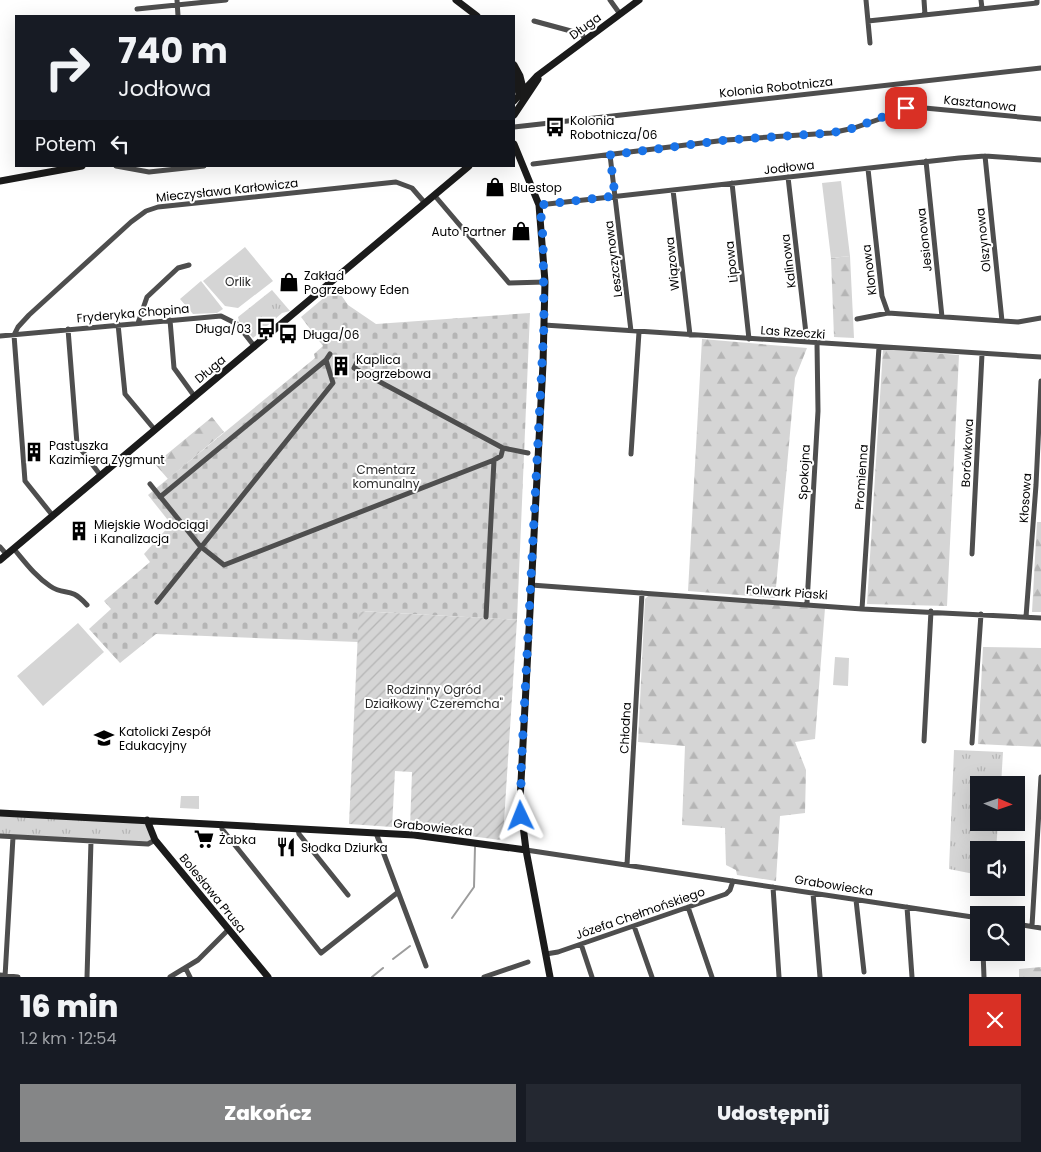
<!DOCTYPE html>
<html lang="pl">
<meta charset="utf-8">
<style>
body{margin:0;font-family:Poppins,sans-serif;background:#242831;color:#f1f3f6;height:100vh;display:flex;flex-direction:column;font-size:19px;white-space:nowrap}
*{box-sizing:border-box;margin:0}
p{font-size:16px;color:#9ea1a6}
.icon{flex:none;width:28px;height:28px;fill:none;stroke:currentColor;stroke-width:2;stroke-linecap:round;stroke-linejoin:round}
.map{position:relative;height:977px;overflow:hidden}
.sheet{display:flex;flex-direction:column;background:#171b24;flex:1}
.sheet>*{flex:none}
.hud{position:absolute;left:15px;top:15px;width:500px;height:152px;border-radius:0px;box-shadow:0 5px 20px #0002;background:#171b24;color:#f1f3f6;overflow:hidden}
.needle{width:32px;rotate:92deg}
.tools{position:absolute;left:970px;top:776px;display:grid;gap:10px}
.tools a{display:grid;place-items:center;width:55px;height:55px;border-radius:0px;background:#171b24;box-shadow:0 5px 20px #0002;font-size:25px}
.pin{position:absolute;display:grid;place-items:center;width:42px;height:42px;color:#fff;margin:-21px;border-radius:10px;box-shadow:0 2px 8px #0006}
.me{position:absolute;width:55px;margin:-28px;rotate:358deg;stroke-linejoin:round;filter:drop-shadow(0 0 4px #0008)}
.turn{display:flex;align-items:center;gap:18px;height:105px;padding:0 20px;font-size:22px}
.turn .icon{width:65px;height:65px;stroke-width:2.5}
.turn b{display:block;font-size:35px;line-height:42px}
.then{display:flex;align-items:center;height:48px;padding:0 20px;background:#0003;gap:10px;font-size:19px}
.round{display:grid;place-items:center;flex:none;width:52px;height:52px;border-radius:0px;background:#242831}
.overview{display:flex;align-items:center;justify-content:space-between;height:85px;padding:0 20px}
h1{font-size:30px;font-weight:800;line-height:38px}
.cta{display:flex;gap:10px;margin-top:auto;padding:10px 20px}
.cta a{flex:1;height:58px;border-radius:0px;background:#858687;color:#fff;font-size:20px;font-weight:800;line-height:58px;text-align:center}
.cta a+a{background:#242831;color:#f1f3f6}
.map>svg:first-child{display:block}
</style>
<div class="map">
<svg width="1041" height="977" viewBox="0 0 1041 977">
<defs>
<pattern id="grass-tufts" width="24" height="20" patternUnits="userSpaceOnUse" patternTransform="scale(1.25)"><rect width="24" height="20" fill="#d5d5d5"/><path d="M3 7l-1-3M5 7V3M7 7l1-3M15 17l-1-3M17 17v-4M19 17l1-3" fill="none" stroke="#b5b5b5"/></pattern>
<pattern id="forest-firs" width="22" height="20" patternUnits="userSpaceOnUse" patternTransform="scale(1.25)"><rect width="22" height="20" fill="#d5d5d5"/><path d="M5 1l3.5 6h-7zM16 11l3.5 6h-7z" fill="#b5b5b5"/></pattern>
<pattern id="cemetery-stones" width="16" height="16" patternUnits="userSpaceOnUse" patternTransform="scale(1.25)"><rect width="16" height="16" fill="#d5d5d5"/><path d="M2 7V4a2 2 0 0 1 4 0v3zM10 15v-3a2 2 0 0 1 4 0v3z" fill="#b5b5b5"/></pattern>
<pattern id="garden-furrows" width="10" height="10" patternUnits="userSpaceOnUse" patternTransform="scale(1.25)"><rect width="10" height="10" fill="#d5d5d5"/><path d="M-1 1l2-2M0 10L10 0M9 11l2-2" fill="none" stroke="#b5b5b5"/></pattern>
</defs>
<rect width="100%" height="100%" fill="#fff"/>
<path fill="url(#grass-tufts)" d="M272,290L290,311L282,313L253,338L239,321L238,317Z
M954,750L1003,752L1001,785H979V822L998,823L996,850H979V875L949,869Z
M0,813L147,820L155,840L148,844L0,836Z"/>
<path fill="url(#forest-firs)" d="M850,256L854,338L834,337L831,258Z
M702,339L807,348L795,378L775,598L688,591Z
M883,349L959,355L947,606L867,604Z
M212,417L224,432L168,479L155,464Z
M1037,522H1041V612H1032Z
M649,595L825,608L815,739L795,742L806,770L805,813L780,816L776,881L737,875L736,870L726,865L725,828L682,825L685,746L638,742L645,599Z
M983,647L1041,648V747L978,744Z
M1041,967V977H1019V969Z"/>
<path fill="url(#cemetery-stones)" d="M332,291L339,292L348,305L376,324L530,313L517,620L360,611L358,642L156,634L120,663L89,629L111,609L104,601L150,562L144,554L171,524L148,495L315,358L314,354L323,346L301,317Z"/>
<path fill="#d5d5d5" d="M841,181L850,256L831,258L822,183Z
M245,247L273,281L238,308L225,306L203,281Z
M201,281L223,309L217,313L193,314L180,299Z
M78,623L104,652L43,706L17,676Z
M835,657L849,658L848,686L833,685Z
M181,796H199V809L180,808Z"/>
<path fill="url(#garden-furrows)" d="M359,611L517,620L503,837L500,840L410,828L412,772L395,771L392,827L349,824Z"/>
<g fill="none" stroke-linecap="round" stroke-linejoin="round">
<path stroke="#9c9c9c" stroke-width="2" d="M452,918L474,887L475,847
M393,959L410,946
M372,977L383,968"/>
<path stroke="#4e4e4e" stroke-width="5" d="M177,0L178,16
M610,0L620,14
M866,0L870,43
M924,0L925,15
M981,0L982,8
M137,9L226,0
M534,21L582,34L585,40
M868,21L1037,3V0
M514,127L1041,68
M610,155L631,331
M985,156L1002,321
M926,161L942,317
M533,164L726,140L831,133L854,128L914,107L1041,119
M116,166L149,172L204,166
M868,169L882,296L888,313L1018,322L1041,318
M788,177L807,342
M732,183L749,339
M673,190L690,335
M435,196L509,283L545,282
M539,205L959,158L985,156L1041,160
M857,319L888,313
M170,320L174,368L195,397
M138,323L147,297L178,268L189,265
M118,324L125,394L155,430
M544,325L1041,357
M68,329L77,444L101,476
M0,336L221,316L237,324L255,347
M358,360L354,368L503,448
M631,454L639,332
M150,484L200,546L224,565L494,460L501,456L503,448L528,453
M160,497L326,360L330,354
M53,516L25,481L14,335L18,327L29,315L131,222L146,211L158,207L396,182L412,188L425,203
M0,547L7,555
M14,549C25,562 35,576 50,586C66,597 69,585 87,605
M972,554L982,354
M531,585L862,609L1041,618
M157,602L333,383L326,360
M807,603L818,411L817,343
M862,609L879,347
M486,617L494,460
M1026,617L1036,485L1041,381
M924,741L931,611
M972,743L981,614
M222,824V829L321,953L397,893
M298,829L299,834L348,895
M376,833L426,966
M0,836L148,844L155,840
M526,850L979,918
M627,865L642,593
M773,887L779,977
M813,893L820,977
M856,900L864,972
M688,907L712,977
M907,907L912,977
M1016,924L1041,928
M634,926L652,977
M1032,926L1041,777
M581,944L592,977
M983,952L984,977
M546,954L558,952L726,894L730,890L733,881
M186,969L190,977
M0,975L18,977
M5,977L13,837
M87,977L91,841
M170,977L198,960L228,930
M484,977L528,962"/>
<path stroke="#1b1b1b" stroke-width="7" d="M456,0L477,16
M514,65L520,76L524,92
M514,74L519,94
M514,101L537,76L639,0
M514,115L538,79
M514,144L539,205L545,282L543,364L520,801L526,850L550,977
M0,181L82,166
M0,560L469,166
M0,813L414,835L526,850
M147,820L155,840L268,977"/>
</g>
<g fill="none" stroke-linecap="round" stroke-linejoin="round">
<path stroke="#1a73e8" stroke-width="9" stroke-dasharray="0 16.2" d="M521,816V772L544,325L543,238L540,205L615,196L610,155L726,140L831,133L854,128L906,108"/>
</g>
<defs>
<symbol id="bus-bare" viewBox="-9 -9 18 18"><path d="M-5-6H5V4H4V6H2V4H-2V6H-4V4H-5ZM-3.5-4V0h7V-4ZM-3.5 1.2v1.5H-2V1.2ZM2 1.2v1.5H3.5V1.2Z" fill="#000" stroke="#fff" stroke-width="2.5" paint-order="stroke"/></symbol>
<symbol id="shop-bare" viewBox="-9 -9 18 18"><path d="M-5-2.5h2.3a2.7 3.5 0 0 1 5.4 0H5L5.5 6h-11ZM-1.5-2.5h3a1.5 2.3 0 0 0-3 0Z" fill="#000" stroke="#fff" stroke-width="2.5" paint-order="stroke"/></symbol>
<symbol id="building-bare" viewBox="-9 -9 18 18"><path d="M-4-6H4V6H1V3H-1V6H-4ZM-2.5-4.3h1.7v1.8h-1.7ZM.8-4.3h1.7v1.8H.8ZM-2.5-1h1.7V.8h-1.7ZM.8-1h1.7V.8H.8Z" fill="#000" stroke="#fff" stroke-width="2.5" paint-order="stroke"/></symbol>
<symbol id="school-bare" viewBox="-9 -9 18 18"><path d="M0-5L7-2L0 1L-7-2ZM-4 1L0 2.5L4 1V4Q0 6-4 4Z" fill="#000" stroke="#fff" stroke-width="2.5" paint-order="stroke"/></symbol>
<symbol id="supermarket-bare" viewBox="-9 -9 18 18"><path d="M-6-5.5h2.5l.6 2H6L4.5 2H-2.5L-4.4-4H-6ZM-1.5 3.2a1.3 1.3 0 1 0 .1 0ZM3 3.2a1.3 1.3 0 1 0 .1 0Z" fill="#000" stroke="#fff" stroke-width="2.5" paint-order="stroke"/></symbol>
<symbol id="restaurant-bare" viewBox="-9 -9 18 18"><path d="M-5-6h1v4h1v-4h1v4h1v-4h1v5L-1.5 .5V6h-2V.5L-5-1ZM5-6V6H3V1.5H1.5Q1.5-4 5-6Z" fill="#000" stroke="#fff" stroke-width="2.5" paint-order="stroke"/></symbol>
</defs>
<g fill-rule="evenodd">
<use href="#bus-bare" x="541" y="113" width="28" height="28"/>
<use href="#shop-bare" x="481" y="173" width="28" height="28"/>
<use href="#shop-bare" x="507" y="217" width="28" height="28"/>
<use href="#shop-bare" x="275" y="268" width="28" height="28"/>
<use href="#bus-bare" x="252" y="314" width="28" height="28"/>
<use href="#bus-bare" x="274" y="320" width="28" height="28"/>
<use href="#building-bare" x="327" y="352" width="28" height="28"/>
<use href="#building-bare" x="20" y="438" width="28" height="28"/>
<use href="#building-bare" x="65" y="517" width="28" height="28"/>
<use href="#school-bare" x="90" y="724" width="28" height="28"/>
<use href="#supermarket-bare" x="190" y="825" width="28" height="28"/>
<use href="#restaurant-bare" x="272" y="833" width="28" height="28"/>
</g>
<g text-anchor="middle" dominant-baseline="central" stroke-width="4" stroke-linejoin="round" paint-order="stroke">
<g font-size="12" fill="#000" stroke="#fff">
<text transform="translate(585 26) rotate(-36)">Długa</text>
<text transform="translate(776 87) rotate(-6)">Kolonia Robotnicza</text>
<text transform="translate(980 103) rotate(6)">Kasztanowa</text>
<text transform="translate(789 167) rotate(-6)">Jodłowa</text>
<text transform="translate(227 190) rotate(-6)">Mieczysława Karłowicza</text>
<text transform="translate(924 240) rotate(-96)">Jesionowa</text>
<text transform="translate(983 240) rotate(-96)">Olszynowa</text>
<text transform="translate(613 259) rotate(-97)">Leszczynowa</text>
<text transform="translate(788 261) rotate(-97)">Kalinowa</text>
<text transform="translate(731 262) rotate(-96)">Lipowa</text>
<text transform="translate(672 264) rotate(-96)">Wiązowa</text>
<text transform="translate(869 270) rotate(-97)">Klonowa</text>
<text transform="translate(133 313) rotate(-5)">Fryderyka Chopina</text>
<text transform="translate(793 332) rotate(4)">Las Rzeczki</text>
<text transform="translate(210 369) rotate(-40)">Długa</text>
<text transform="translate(967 453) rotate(-87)">Borówkowa</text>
<text transform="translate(804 472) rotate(-87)">Spokojna</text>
<text transform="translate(861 477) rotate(-86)">Promienna</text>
<text transform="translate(1025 498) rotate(-86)">Kłosowa</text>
<text transform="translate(787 592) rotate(4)">Folwark Piaski</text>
<text transform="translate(625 728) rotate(-87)">Chłodna</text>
<text transform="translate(433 827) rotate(6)">Grabowiecka</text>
<text transform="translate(834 885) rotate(9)">Grabowiecka</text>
<text transform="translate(213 893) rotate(51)">Bolesława Prusa</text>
<text transform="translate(640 913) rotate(-19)">Józefa Chełmońskiego</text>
</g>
<g font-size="12" fill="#000" stroke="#fff" text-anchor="start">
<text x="570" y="120">Kolonia<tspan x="570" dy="14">Robotnicza/06</tspan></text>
<text x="510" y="187">Bluestop</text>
<text x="506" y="231" text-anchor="end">Auto Partner</text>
<text x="304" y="275">Zakład<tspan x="304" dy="14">Pogrzebowy Eden</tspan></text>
<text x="251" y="328" text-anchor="end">Długa/03</text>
<text x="303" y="334">Długa/06</text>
<text x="356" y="359">Kaplica<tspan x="356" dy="14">pogrzebowa</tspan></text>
<text x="49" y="445">Pastuszka<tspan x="49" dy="14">Kazimiera Zygmunt</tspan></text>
<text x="94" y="524">Miejskie Wodociągi<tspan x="94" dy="14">i Kanalizacja</tspan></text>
<text x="119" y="731">Katolicki Zespół<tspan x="119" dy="14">Edukacyjny</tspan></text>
<text x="219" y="839">Żabka</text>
<text x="301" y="847">Słodka Dziurka</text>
</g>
<g font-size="12" fill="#2c2c2c" stroke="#fff">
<text x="238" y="281">Orlik</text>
<text x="386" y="469">Cmentarz<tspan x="386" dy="14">komunalny</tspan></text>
<text x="434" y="689">Rodzinny Ogród<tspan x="434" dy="14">Działkowy "Czeremcha"</tspan></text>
</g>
</g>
</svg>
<div class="tools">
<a><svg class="needle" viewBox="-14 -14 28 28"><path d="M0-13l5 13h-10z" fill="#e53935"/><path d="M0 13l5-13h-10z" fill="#9ea1a6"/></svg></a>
<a><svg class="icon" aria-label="sound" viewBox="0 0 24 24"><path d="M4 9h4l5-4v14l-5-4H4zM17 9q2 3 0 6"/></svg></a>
<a><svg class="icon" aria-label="search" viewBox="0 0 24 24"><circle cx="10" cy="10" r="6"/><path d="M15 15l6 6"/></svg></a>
</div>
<div class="pin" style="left:906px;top:108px;background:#d93025"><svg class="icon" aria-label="arrive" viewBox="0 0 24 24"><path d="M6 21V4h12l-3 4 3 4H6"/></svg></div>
<svg class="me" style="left:521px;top:816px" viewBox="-20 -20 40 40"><path d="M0-17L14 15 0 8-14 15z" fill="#1a73e8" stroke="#fff" stroke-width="4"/></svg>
<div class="hud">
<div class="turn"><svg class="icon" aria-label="right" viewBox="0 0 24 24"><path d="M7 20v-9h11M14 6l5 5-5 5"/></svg><div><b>740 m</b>Jodłowa</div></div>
<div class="then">Potem<svg class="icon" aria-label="left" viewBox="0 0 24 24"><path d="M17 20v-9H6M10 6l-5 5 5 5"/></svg></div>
</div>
</div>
<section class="sheet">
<div class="overview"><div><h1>16 min</h1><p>1.2 km · 12:54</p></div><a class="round" style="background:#d93025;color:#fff"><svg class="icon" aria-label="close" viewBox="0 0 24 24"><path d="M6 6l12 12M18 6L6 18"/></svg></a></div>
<div class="cta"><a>Zakończ</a><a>Udostępnij</a></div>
</section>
